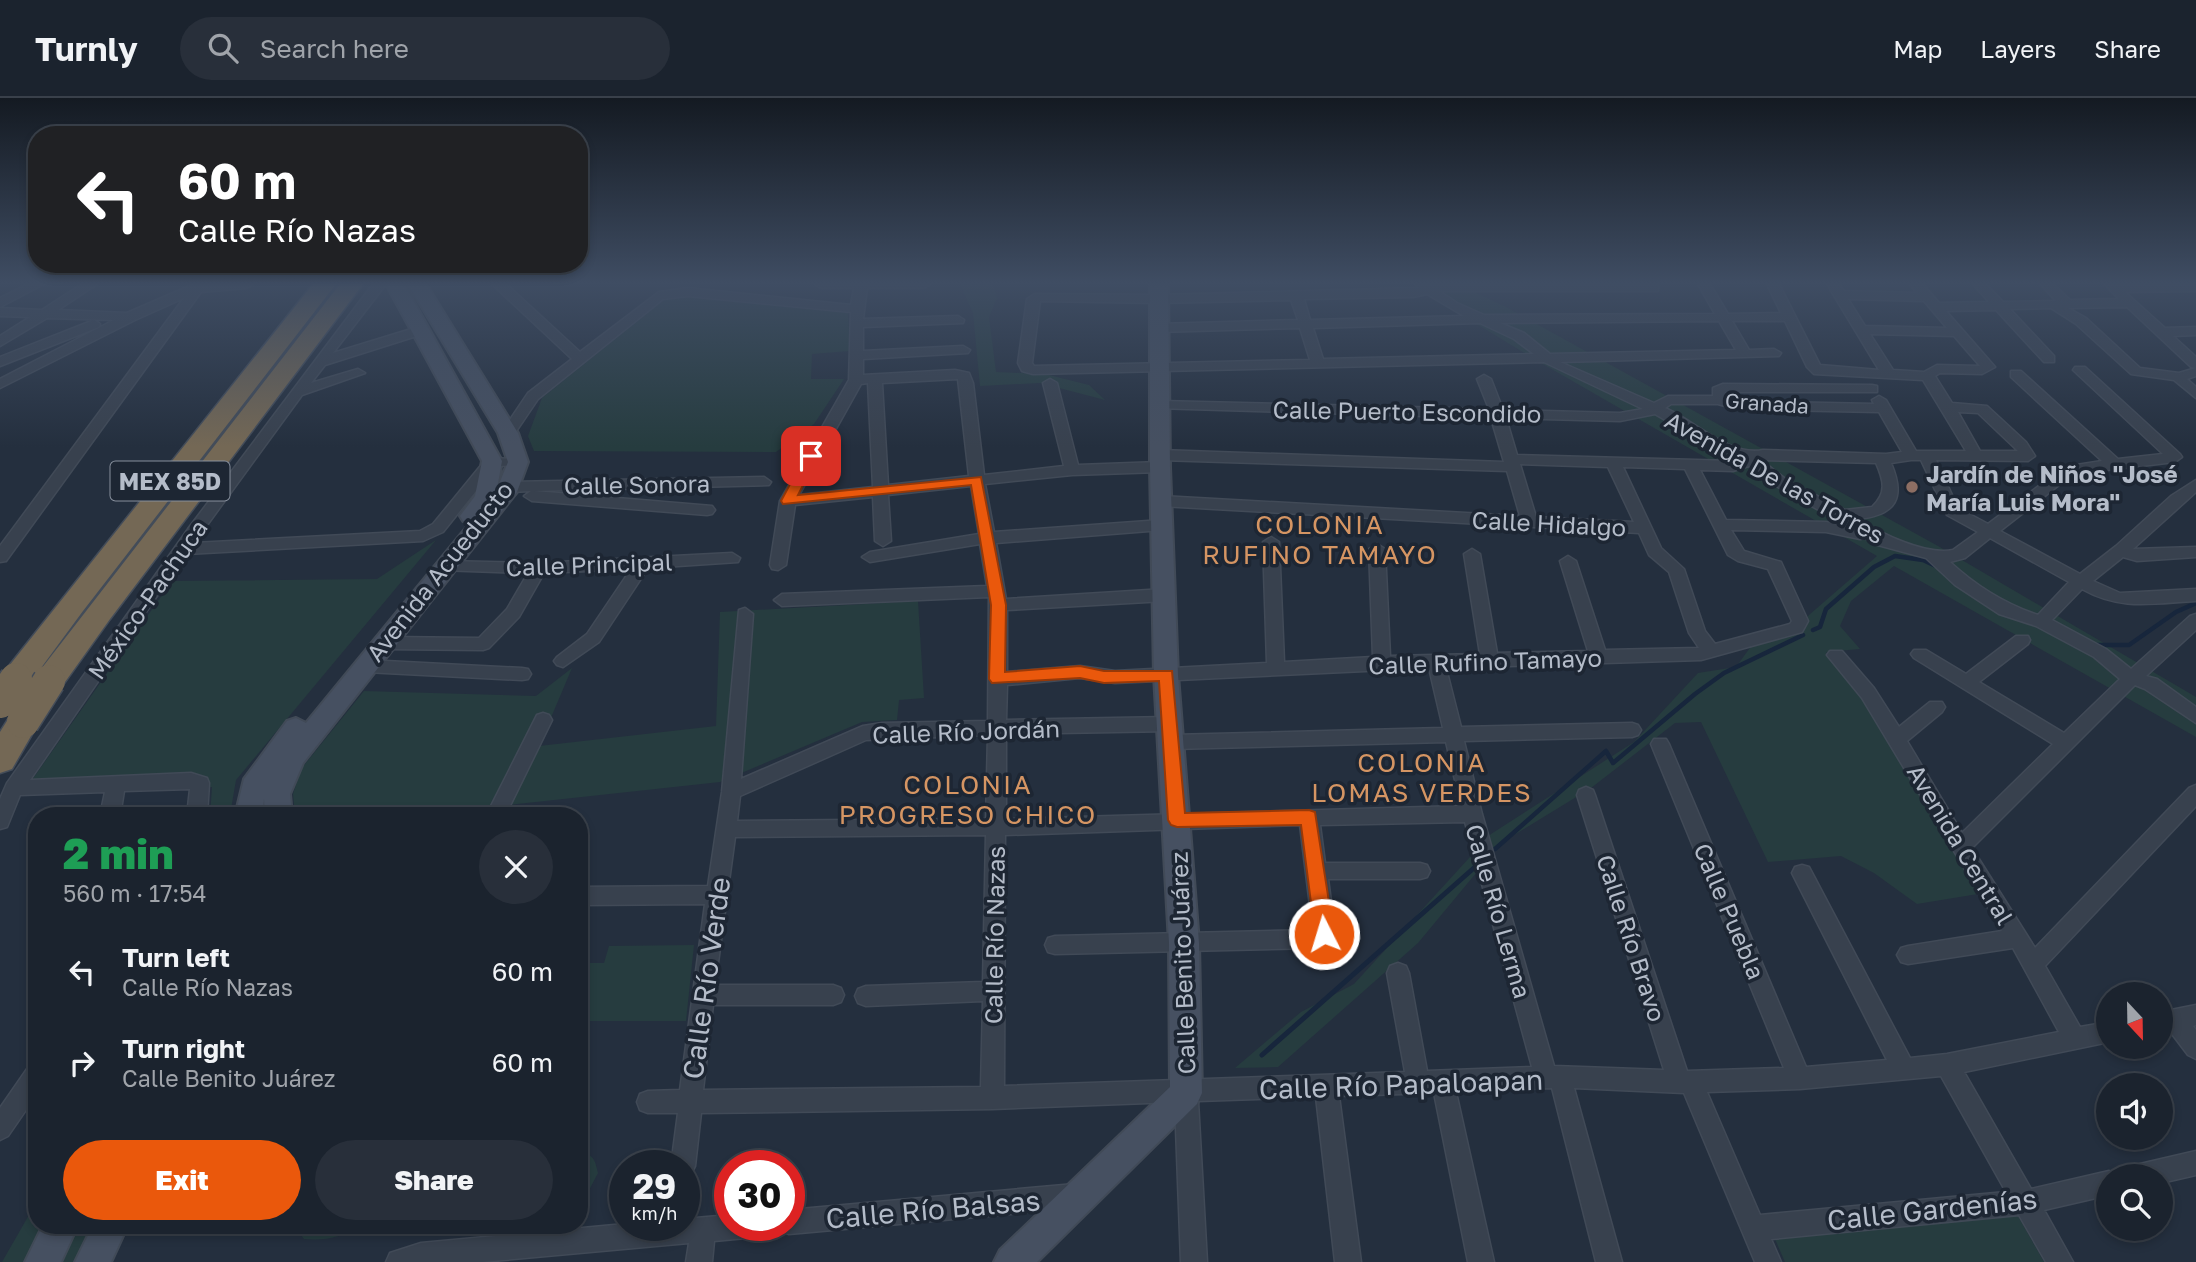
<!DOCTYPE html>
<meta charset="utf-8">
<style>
body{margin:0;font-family:"Golos Text",sans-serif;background:#282f3a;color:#f1f3f6;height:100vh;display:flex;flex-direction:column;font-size:26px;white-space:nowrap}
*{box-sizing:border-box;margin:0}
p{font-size:23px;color:#a0a4aa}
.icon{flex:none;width:38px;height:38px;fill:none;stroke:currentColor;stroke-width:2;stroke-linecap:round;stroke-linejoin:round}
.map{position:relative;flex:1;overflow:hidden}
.drawer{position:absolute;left:28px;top:709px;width:560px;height:427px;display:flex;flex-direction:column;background:#1b232e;border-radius:28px;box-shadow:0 4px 10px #0003,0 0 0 2px #39404a}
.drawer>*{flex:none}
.hud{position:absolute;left:28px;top:28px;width:560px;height:147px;border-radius:28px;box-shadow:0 4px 10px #0003,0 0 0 2px #39404a;background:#202124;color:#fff;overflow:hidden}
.needle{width:46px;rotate:158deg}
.controls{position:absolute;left:2096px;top:884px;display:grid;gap:14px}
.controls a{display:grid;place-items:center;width:77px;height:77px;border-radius:50%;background:#1b232e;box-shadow:0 4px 10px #0003,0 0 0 2px #39404a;font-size:35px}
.speed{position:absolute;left:609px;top:1052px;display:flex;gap:14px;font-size:35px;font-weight:700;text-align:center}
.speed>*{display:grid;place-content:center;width:91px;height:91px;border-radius:50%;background:#1b232e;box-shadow:0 4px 10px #0003,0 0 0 2px #39404a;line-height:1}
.speed small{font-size:18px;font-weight:400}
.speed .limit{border:10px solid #d22;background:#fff;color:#111}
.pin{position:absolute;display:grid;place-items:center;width:60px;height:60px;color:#fff;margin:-30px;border-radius:14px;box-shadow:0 4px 10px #0006}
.me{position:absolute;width:77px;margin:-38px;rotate:355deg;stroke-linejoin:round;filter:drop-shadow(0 0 5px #0008)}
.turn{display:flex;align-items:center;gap:24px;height:147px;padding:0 35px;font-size:32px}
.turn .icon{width:91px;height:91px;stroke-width:2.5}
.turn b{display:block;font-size:49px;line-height:60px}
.round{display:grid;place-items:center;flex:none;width:74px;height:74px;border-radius:37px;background:#282f3a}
.headline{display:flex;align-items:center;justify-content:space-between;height:119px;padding:0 35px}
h1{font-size:42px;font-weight:800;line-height:52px;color:#1e9e55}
.button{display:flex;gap:14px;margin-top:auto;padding:14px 35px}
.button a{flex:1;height:80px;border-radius:42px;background:#ea580c;color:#fff;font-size:28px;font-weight:800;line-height:80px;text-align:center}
.button a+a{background:#282f3a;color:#f1f3f6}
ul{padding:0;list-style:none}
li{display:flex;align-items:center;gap:21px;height:91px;padding:0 35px}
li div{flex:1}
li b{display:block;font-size:26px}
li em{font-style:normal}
header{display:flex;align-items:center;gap:42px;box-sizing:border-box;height:98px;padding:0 35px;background:#1b232e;border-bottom:2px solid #39404a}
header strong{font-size:33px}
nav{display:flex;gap:38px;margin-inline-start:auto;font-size:24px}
.search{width:490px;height:63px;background:#282f3a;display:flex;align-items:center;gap:18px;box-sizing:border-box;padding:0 24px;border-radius:38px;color:#a0a4aa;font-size:26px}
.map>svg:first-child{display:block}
</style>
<header>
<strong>Turnly</strong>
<div class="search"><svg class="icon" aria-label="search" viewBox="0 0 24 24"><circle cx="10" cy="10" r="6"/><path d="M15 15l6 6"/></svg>Search here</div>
<nav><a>Map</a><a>Layers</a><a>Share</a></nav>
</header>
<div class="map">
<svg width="2196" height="1164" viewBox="0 0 2196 1164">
<rect width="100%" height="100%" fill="#242f3e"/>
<path fill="#263c3f" d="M960,186H993L997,200L989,219L996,274L1045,276L1089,287L1105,302L1040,285L980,288L973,215Z
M1411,186H1457L1506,209L1938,448L2196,599V639L1894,468L1851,503L1840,528L1860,551L1826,554L1878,621L1978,796L1917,806L1874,775L1841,758L1768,764L1701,624L1675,625L1591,690L1501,745L1418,845L1278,969L1235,970L1301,914L1354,886L1491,736L1634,644L1698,575L1736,569L1752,547L1795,534L1809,517L1877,458L1541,265Z
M690,199L848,215L850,253L812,256L811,281H844L814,326L776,354L534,353L528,338L542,300L664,202Z
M436,442L236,682L230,717H210L212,689H27L172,483L377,481Z
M918,503L924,600L899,602L897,622L862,624L720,684L407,718L295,717L293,696L301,671L364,593L536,598L572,570L539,648L716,628L720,514Z
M694,847L686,923H579V865H604L609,848Z
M579,1055C594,1056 595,1062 598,1075L587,1096L579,1101Z
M37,1103V1127H51L34,1164H2Z
M2018,1118L2044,1164H1785L1775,1141Z
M75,1127H99L82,1164H61Z
M293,1127H361C342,1139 327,1143 304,1141Z"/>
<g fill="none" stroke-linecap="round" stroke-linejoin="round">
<path stroke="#17263c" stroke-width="4.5" d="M1813,532L1820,529L1826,511L1874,469L1895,458L1923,462L1938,469
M2094,547H2129L2176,514L2196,505
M1495,751L1606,653L1613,665L1695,596L1724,575L1803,537"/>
<path stroke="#17263c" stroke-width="5" d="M1262,957L1475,769"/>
<defs>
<path id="street" d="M28,186H44L0,209V200Z
M82,186H97L58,212L127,215L194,186H253L247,190L201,194L6,463L0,464V448L184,200L135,222L0,290V281L114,222L47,220L0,248V238L30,219L0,218V210L42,212Z
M373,186H386L333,255L421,228L426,229V235L325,267L311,285L358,271L365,275L302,297L194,445L420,433L433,426L487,360L523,361L525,364L523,367L496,368L443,434L423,443L186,456L30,682L191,675L207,680L209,685L207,718H187L190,691L124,693L120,718H100L105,694L20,697L7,729L0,731V701L7,685L188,431Z
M492,186H506L580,254L659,194L688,190L851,207L854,190H821L815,186H930L924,190H867L863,221L958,218L964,222L963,225L863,229V253L963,248L970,252L968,255L863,261V277L955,272L969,275L973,285L984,377L1064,368L1043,285L1050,281L1057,285L1078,367L1160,364L1167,369L1160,374L1072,377L985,386L994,434L1162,422L1170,427L1162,432L996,445L1006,501L1165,491L1173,497L1165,503L1007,512V574L1080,568L1115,573L1267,565L1263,444L1271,439L1279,444L1284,564L1373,559L1369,451L1377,446L1385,451L1390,558L1480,556L1464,456L1472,451L1480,456L1497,555L1588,553L1560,463L1568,458L1576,463L1605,552L1699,550L1689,535L1669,474L1649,457L1639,435L1161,408L1153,403L1161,398L1520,418L1507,373L1160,362L1153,357L1160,352L1504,364L1491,320L1155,310L1153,307L1160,303L1489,311L1477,281L1484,277L1491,281L1503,312L1620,315L1643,311L1544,264L1033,276L1022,273L1018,265L1027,201L1035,196L1158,197L1419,190L1415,186H1654L1658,187V193H1439L1457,205L1484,217L1715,216L1698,186H1710L1728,216L1781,215L1767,186H1779L1820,267L1879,272L1827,186H1839L1844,193L1917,195L1910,186H1923L1939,205L1989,204L1973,186H1986L2003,204L2056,203L2040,186H2053L2070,202L2119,201L2104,186H2196V193L2125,194L2165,230L2196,229V237L2173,238L2196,259V278L2187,281L2196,289V300L2174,282L2131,276L2076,226L2051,210L2010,211L2054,258V264H2044L1996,212L1946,213L1995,269L1982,276L1940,275L1935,278L1952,305L1987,308L2026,344L2035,358L2028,363L1936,362L1958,410L1988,426L2064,369L2102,363L2011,279V273H2021L2118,361L2163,356L2073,272L2075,269H2085L2180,356L2182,359L2175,364L2073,376L2000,433L2080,476L2116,448L2171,398L2196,382V394L2133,451L2196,449V459L2137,463L2123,459L2093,483L2120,495L2196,491V503C2153,505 2121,513 2082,491L2052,522L2106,551L2131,571L2190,518L2196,516V532L2146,578L2157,581L2196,609V625L2145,591L2135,587L1972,750L2035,850L2189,690L2196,687V708L2045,868L2080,929L2109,924V944L1964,974L2031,1091L2109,1073L2117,1077L2109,1078V1097L2044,1112L2073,1164H2046L2019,1117L1771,1141L1781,1164H1755L1684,995L1574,990L1622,1164H1596L1552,990L1456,994L1494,1164H1468L1434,995L1339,998L1361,1164H1335L1316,999L1198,1003L1207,1164H1181L1175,1004L992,1011L701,1015L695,1068L691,1076L684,1079V1068H671L678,1015H648L640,1012L637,1004L640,996L648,993L680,992L705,806L579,807V789L708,788L722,694L739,512L745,510L753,516L741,681L863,628L882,625L988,623L989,499L782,508L774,502L782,496L987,488L980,446L870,464L862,459L870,454L979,436L971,388L888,397L891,443L883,448L875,443L873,399L795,407L786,467L778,472L772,471L770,467L780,403L849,282L851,214L688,198L663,201L538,301L513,338L508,339L501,335L528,295L572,261ZM1427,196L1464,218L1310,222L1304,201L1413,199ZM1848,201L1924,203L1947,230L1865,228ZM1291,202L1298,222L1158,226L1152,230L1158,234L1300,230L1310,262L1034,268L1032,265L1040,203L1158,205ZM2127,209L2191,269L2196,270L2179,275L2140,270L2086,220L2068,210ZM1719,223L1736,252L1550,256L1524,235L1500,225ZM1732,223H1785L1807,269L1814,276L1923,282L1966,353H1916L1886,302L1879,298L1872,302L1874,306L1736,303L1730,302L1725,294H1877V288L1872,287L1723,286L1713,290V298H1668L1654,305L1560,264L1779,258L1781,255L1774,251L1749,252ZM1480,225L1514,241L1534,256L1323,261L1313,230ZM1870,236L1954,238L1980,268L1937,267L1924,274L1893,272ZM958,281L969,378L888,387L882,285ZM868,285L873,389L799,397L861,286ZM1671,306H1718L1736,311L1879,314L1902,354L1886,356L1763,352C1730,359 1695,323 1665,310ZM1958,314L1978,315L2018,353H1980ZM1655,316L1703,344L1740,361L1733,363L1517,357L1506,320L1620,323ZM1761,362L1876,365C1884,383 1887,395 1872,409L1845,412L1788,383ZM1911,362H1921L1947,417L1978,434L1953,452C1926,458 1880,435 1858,421C1896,417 1906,400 1891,365ZM1520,366L1608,369L1634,424L1536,419ZM1749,368L1778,389L1847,428L1826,424L1726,422L1700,372L1733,373ZM1623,369L1685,371L1728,457L1738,463L1768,471L1792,523L1790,526L1715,546L1705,533L1684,471L1661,450ZM1731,432L1826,434L1860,441L1865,440L1874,446L1926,460L1955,487L1999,516L2036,528L2094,559L2120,581L2064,635L1979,584L2028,546L2030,542L2028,538H2016L1966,576L1926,552H1914L1911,556L1914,560L2053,646L1962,735L1907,643L1942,614L1945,609L1942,604H1930L1899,629L1874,590L1842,553H1830L1827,557L1862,600L2002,833L1908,848L1901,850L1897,857L1901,864L1908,866L2013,850L2059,934L1947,956L1910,960L1809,769L1802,767L1795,769L1792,775L1887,962L1806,969L1669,646L1666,641H1654L1651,646L1784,970L1687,973L1595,697L1593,692L1586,689L1579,692L1577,697L1664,972L1554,968L1482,716L1464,643L1632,639L1638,637L1641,632L1638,627L1632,625L1461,629L1446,570L1701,562L1802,534L1808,523L1781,464L1744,453ZM1990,440L2069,484L2038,517C2005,506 1976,488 1950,464L1965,460ZM1429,570L1443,630L1172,637L1166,639L1163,644L1166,649L1172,651L1446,644L1461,708L1006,721V636L1171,633L1177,631L1180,626L1177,621L1171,619L1006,622L1007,587L1080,580L1115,585ZM988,637L986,721L737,723L740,698L866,642ZM1465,724L1532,969L1427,973L1409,875L1406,868L1398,865L1390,868L1387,875L1405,974L1004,988L1005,737L1300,727L1313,832L1055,838L1048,840L1045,847L1048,854L1055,856L1318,850L1325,848L1335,833L1328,781H1420L1427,779L1430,773L1427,767L1420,765H1325L1320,727ZM986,737L983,884L866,888L858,891L855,898L858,905L866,908L983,903L981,989L703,992L713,907H833L841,904L844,897L841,890L833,887H715L735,739ZM1941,978L2006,1094L1760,1117L1707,994L1800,991Z
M94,222L100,226L99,229L0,268V259Z
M764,379L771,384L769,387L534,393L712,408L715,412L712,416L707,417L532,403L524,398L531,393L510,394L502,389L510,384Z
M732,455L740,460L738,464L648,470L599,544L563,569L557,567L554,563L557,559L587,536L631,471L544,475L519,519L489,550L483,552L384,551L375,545L384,539L479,540L507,511L528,475L440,472L438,468L446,463L539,465Z
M366,562L522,570L528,571L531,576L528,581L522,582L366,574L360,573L357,568L360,563Z
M543,615L549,617L552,622L505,718H486L537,617Z
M2196,907V927L2193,928L2196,932V961L2188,957L2169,932L2161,934V914Z
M37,965V996L8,1038L0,1042V1010L29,968Z
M2196,1053V1077L2161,1085V1078H2128L2132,1070L2140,1066Z
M1075,1086L1084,1089L1087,1098L1084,1107L1075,1110L789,1136L780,1133L778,1127H789V1112Z
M730,1117V1127H769L766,1136L757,1139L714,1143L712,1164H686L689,1145L482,1164H386L390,1155L421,1145L625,1126L684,1127V1121Z"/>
<path id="secondary" d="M386,186H404L502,363L497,391L508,364L498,335L408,186H426L518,335L528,364L517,394L303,665L290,696L292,718H265L264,701L262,718H235L244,681L287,623L296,620L306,625L470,425L463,423L460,418L475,398L482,363Z
M1150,186H1168L1170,369L1178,577L1199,845L1202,995L1197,1006L1037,1164H994L1000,1152L1170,989L1169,845L1154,577L1150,369Z
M43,1127H78L61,1164H25Z
M93,1127H128L111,1164H75Z"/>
<path id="highway" d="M313,186H336L83,513L27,589L16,593L5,589L0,581L5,573Z
M340,186H363L110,521L60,591L49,595L38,591L33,583L38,575Z
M23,612L34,615L39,624L12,671L0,675V634L12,615Z"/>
</defs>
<use href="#street" stroke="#414a57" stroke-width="3"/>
<use href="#secondary" stroke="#414a57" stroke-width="4"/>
<use href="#highway" stroke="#434c59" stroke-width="3"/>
<use href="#street" fill="#38414e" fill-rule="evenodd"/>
<use href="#secondary" fill="#465061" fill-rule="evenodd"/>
<use href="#highway" fill="#746855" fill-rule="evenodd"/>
<defs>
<path id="highway-bridge" d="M0,604L16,581
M23,624L49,583"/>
</defs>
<use href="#highway-bridge" stroke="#434c59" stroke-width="35" stroke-linecap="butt"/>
<use href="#highway-bridge" stroke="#746855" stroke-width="32"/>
</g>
<linearGradient id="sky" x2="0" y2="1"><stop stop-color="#141a22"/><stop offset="0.53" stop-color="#3f4d63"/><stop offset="1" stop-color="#3f4d63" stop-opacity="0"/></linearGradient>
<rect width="2196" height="349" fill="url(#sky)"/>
<path fill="#ea580c" stroke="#983908" stroke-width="2" d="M811,354L818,358L798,397L981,379L1006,507L1005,574L1080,568L1104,573H1172L1185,715L1309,712L1315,714L1334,836L1331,842L1324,844L1317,842L1315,836L1301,727L1177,729L1171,727L1168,722L1159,583L1104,585L1080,580L992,585L989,581L991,507L971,387L783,406L781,403L805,358Z"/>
<circle fill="#8d6e63" stroke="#1d2633" stroke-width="2.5" cx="1912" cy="389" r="7"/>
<g text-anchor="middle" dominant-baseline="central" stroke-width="7" stroke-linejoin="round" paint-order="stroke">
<g font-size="21" fill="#b4bcc9" stroke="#1d2633">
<text transform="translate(1767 305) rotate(4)">Granada</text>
</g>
<rect fill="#1d2633" stroke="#878f9c" stroke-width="2" x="110.5" y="363.5" width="119" height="39" rx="5"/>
<g font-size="23" font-weight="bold" fill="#b4bcc9">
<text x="170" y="383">MEX 85D</text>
</g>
<g font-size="24" fill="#b4bcc9" stroke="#1d2633">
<text transform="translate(1407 313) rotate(1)">Calle Puerto Escondido</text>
<text transform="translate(1775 379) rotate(29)">Avenida De las Torres</text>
<text transform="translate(637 386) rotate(-1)">Calle Sonora</text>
<text transform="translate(1549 425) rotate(3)">Calle Hidalgo</text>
<text transform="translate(589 466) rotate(-2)">Calle Principal</text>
<text transform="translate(439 473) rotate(-52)">Avenida Acueducto</text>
<text transform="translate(147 501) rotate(-55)">México-Pachuca</text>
<text transform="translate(1485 563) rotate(-2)">Calle Rufino Tamayo</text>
<text transform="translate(966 633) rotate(-2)">Calle Río Jordán</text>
<text transform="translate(1961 746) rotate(59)">Avenida Central</text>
<text transform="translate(1499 813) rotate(74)">Calle Río Lerma</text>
<text transform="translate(1730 813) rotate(67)">Calle Puebla</text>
<text transform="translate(994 837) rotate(-89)">Calle Río Nazas</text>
<text transform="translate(1632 840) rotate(72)">Calle Río Bravo</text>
<text transform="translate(1182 865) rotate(-92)">Calle Benito Juárez</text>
</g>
<g font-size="24" font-weight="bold" fill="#b4bcc9" stroke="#1d2633" text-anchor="start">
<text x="1926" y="375">Jardín de Niños "José<tspan x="1926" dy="28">María Luis Mora"</tspan></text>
</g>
<g font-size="26" letter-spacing="2" fill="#d59563" stroke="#1d2633">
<text x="1320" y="426">COLONIA<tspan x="1320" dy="30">RUFINO TAMAYO</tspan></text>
<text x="1422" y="664">COLONIA<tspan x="1422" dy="30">LOMAS VERDES</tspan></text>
<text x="968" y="686">COLONIA<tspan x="968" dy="30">PROGRESO CHICO</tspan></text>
</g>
<g font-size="28" fill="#b4bcc9" stroke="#1d2633">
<text transform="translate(706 880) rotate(-82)">Calle Río Verde</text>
<text transform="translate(1401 986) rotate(-2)">Calle Río Papaloapan</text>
<text transform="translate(933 1111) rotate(-5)">Calle Río Balsas</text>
<text transform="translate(1932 1111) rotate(-6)">Calle Gardenías</text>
</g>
</g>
</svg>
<div class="controls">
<a><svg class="needle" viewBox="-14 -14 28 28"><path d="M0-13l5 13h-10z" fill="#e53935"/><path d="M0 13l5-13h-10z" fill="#a0a4aa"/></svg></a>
<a><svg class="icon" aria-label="sound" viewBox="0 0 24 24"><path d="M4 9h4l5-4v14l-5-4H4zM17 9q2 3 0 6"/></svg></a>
<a><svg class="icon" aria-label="search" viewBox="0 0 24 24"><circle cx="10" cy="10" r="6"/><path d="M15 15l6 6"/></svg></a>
</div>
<div class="speed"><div>29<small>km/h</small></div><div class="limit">30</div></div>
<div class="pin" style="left:811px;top:358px;background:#d93025"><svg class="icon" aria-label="arrive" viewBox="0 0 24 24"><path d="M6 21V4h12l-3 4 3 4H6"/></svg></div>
<svg class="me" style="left:1324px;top:836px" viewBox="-20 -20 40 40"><circle r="17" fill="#ea580c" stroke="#fff" stroke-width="3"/><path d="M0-11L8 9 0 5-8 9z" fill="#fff"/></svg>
<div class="hud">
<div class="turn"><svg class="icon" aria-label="left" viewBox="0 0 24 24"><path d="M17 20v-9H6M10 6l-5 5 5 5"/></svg><div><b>60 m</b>Calle Río Nazas</div></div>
</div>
<section class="drawer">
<div class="headline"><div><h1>2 min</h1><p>560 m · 17:54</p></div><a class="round"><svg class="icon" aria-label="close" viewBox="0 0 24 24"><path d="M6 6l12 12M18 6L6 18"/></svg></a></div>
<ul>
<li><svg class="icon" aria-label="left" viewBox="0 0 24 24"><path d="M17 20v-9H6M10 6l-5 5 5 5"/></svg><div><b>Turn left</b><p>Calle Río Nazas</p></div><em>60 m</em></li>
<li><svg class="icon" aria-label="right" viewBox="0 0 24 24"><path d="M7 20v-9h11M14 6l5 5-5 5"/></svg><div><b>Turn right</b><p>Calle Benito Juárez</p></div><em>60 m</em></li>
</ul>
<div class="button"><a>Exit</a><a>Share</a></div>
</section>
</div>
